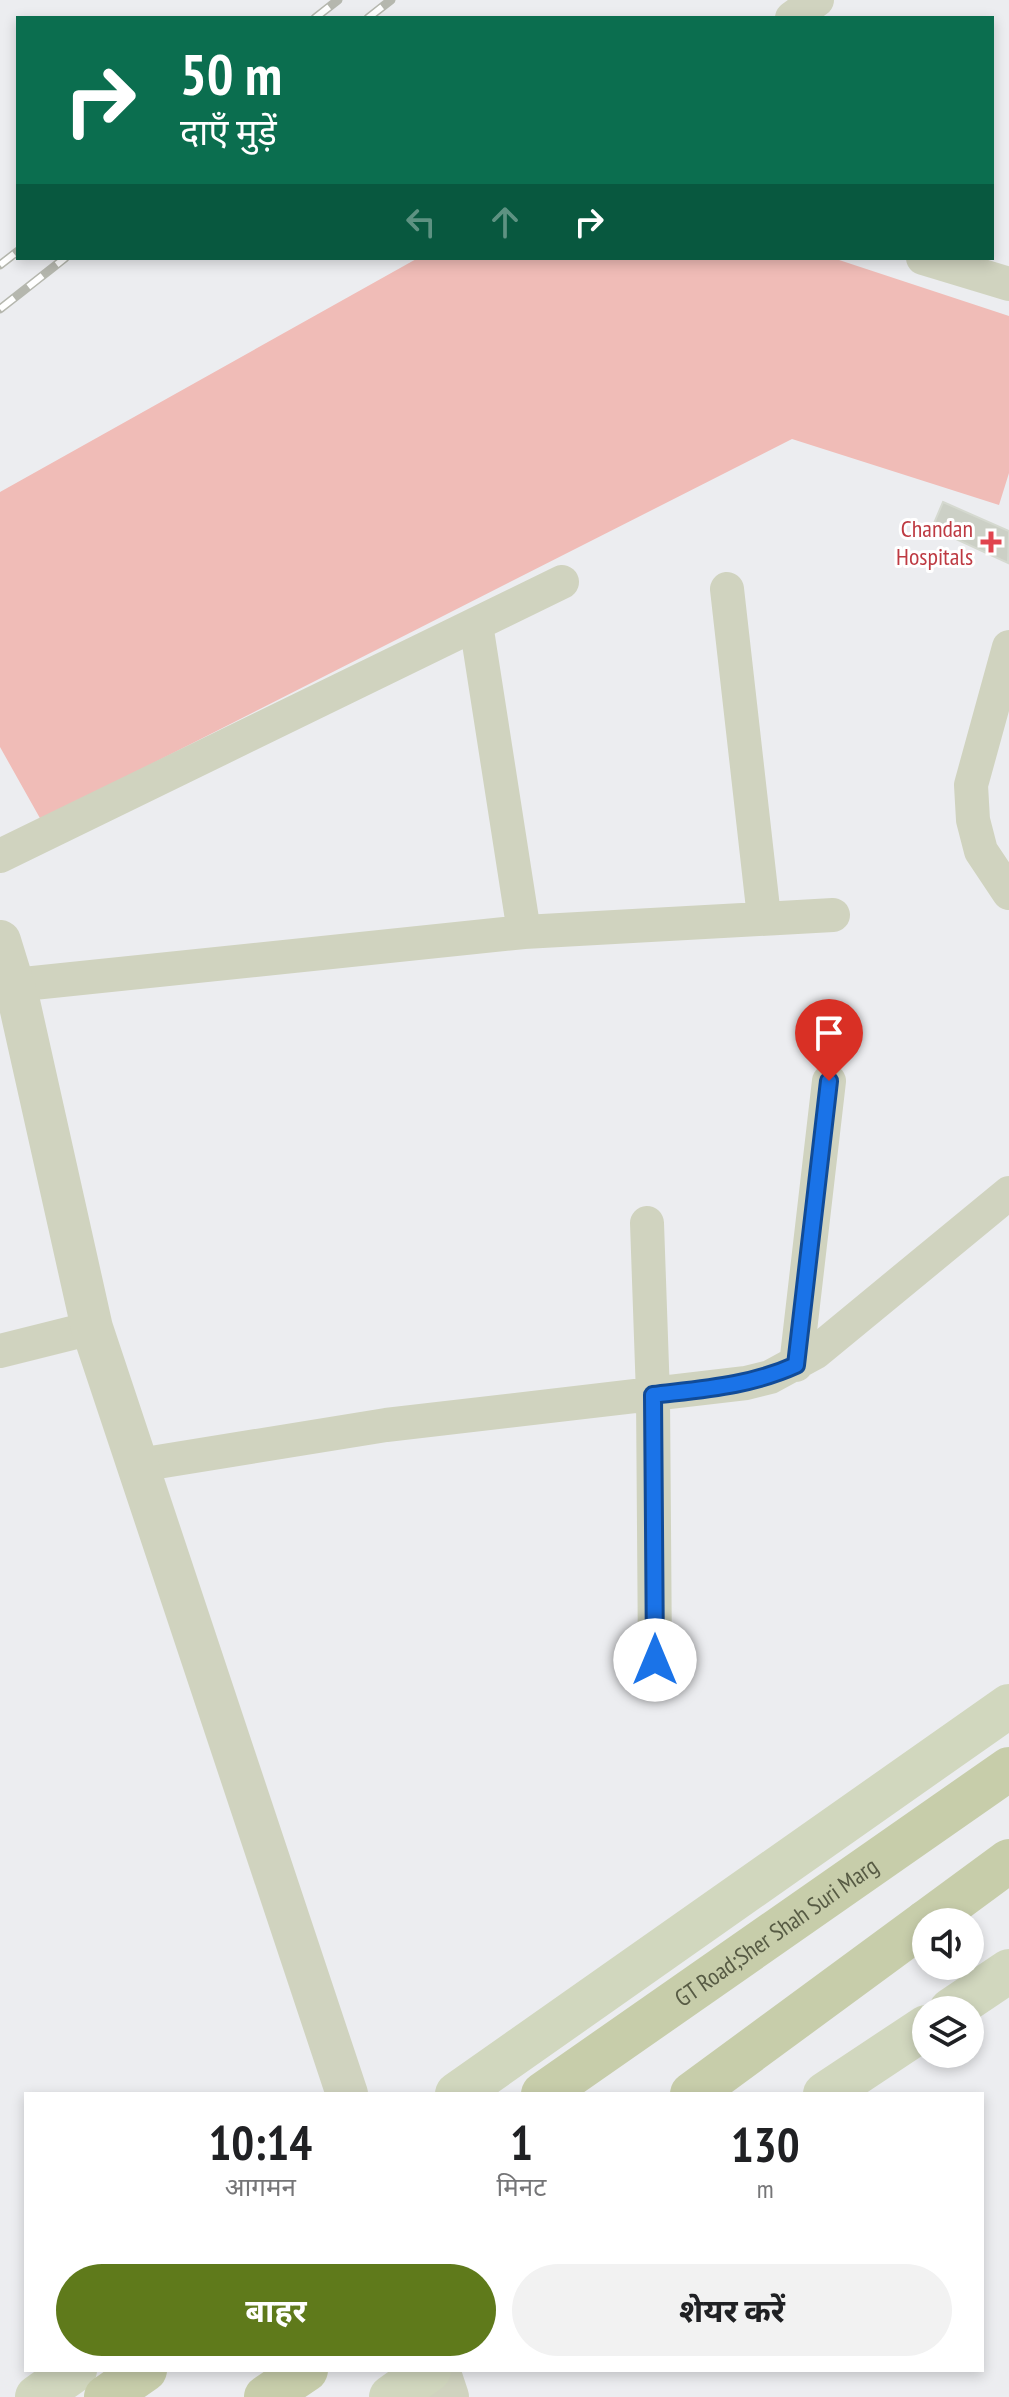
<!DOCTYPE html>
<html lang="hi">
<meta charset="utf-8">
<style>
body{margin:0;font-family:"PT Sans Narrow","Noto Sans Devanagari",sans-serif;background:#f2f2f2;color:#202124;height:100vh;display:flex;flex-direction:column;font-size:30px;white-space:nowrap}
*{box-sizing:border-box;margin:0}
p{font-size:26px;color:#757577}
.icon{flex:none;width:44px;height:44px;fill:none;stroke:currentColor;stroke-width:2;stroke-linecap:round;stroke-linejoin:round}
.map{position:relative;flex:1;overflow:hidden}
.side{position:absolute;left:24px;top:2092px;width:960px;height:280px;display:flex;flex-direction:column;background:#fff;border-radius:0px;box-shadow:0 4px 12px #0003}
.side>*{flex:none}
.guide{position:absolute;left:16px;top:16px;width:978px;height:244px;border-radius:0px;box-shadow:0 4px 12px #0003;background:#0b6e4f;color:#fff;overflow:hidden}
.fabs{position:absolute;left:912px;top:1908px;display:grid;gap:16px}
.fabs a{display:grid;place-items:center;width:72px;height:72px;border-radius:50%;background:#fff;box-shadow:0 4px 12px #0003;font-size:40px}
.pin{position:absolute;display:grid;place-items:center;width:68px;height:68px;color:#fff;margin:-82px -34px;border-radius:50% 50% 50% 0;rotate:-45deg;box-shadow:0 0 8px #0007}
.pin .icon{rotate:45deg}
.me{position:absolute;width:88px;margin:-44px;rotate:0deg;stroke-linejoin:round;filter:drop-shadow(0 0 6px #0008)}
.turn{display:flex;align-items:center;gap:28px;height:168px;padding:0 32px;font-size:36px}
.turn .icon{width:104px;height:104px;stroke-width:2.5}
.turn b{display:block;font-size:56px;line-height:68px}
.lanes{display:flex;align-items:center;height:76px;padding:0 32px;background:#0003;justify-content:center;gap:40px;direction:ltr}
.lanes .off{opacity:.35}
.eta{display:flex;justify-content:space-evenly;align-items:center;height:136px;text-align:center}
.eta b{font-size:48px;font-weight:700;line-height:56px}
.action{display:flex;gap:16px;margin-top:auto;padding:16px 32px}
.action a{flex:1;height:92px;border-radius:48px;background:#5f7a1b;color:#fff;font-size:32px;font-weight:700;line-height:92px;text-align:center}
.action a+a{background:#f2f2f2;color:#202124}
.map>svg:first-child{display:block}
</style>
<div class="map">
<svg width="1009" height="2397" viewBox="0 0 1009 2397">
<rect width="100%" height="100%" fill="#ecedf0"/>
<path fill="#f0bcb7" d="M418,258H833L1009,316V473L999,505L792,439L41,820L0,747V492Z"/>
<path fill="#ccd0c6" stroke="#d5d9d0" stroke-width="2" d="M943,502L1009,531L1008,563L932,528Z"/>
<g fill="none" stroke-linecap="round" stroke-linejoin="round">
<path stroke="#d0d3bf" stroke-width="34" d="M792,18L817,0
M923,258L1009,284
M727,589L764,917
M476,624L524,932
M1009,647L971,785L973,820L981,851L1009,893
M0,856L562,582
M14,985L524,932L833,915
M647,1223L653,1395L655,1660
M0,1351L92,1328
M796,1365L829,1081
M139,1465L386,1425L746,1383L770,1377L816,1352L1009,1193"/>
<path stroke="#d0d3bf" stroke-width="42" d="M0,941L20,1006L92,1328L347,2094
M439,2370L448,2397"/>
<path stroke="#d1d7be" stroke-width="44" d="M951,2010L1009,1971
M457,2094L1009,1706
M825,2094L926,2027
M37,2397L75,2370
M391,2397L429,2370"/>
<g stroke="#c7cdaa" stroke-width="44">
<path d="M926,1922L1009,1861"/>
<path id="s1" d="M543,2094L1009,1769"/>
<path d="M692,2094L926,1922"/>
<path d="M106,2397L145,2370"/>
<path d="M266,2397L306,2370"/>
</g>
<defs>
<path id="rail" d="M315,18L338,0
M368,18L391,0
M0,265L18,251
M0,309L65,258"/>
</defs>
<use href="#rail" stroke="#b5b7ae" stroke-width="9"/>
<use href="#rail" stroke="#fff" stroke-width="6" stroke-dasharray="18" stroke-linecap="butt"/>
</g>
<g fill="none" stroke-linecap="round" stroke-linejoin="round">
<defs>
<path id="route" d="M655,1660L653,1395C702,1389 750,1386 796,1365L829,1081"/>
</defs>
<use href="#route" stroke="#114b97" stroke-width="20"/>
<use href="#route" stroke="#1a73e8" stroke-width="14"/>
</g>
<path fill="#e0444e" stroke="#fff" stroke-width="3" d="M987 530h8v8h8v8h-8v8h-8v-8h-8v-8h8z"/>
<g text-anchor="middle" dominant-baseline="central" stroke-width="6" stroke-linejoin="round" paint-order="stroke">
<g font-size="24" fill="#be3a42" stroke="#fff" text-anchor="end">
<text x="973" y="528">Chandan<tspan x="973" dy="28">Hospitals</tspan></text>
</g>
<g font-size="24" fill="#575b44" stroke="#fff">
<text stroke="none"><textPath href="#s1" startOffset="284">GT Road;Sher Shah Suri Marg</textPath></text>
</g>
</g>
</svg>
<div class="fabs">
<a><svg class="icon" aria-label="sound" viewBox="0 0 24 24"><path d="M4 9h4l5-4v14l-5-4H4zM17 9q2 3 0 6"/></svg></a>
<a><svg class="icon" aria-label="layers" viewBox="0 0 24 24"><path d="M12 4l9 5-9 5-9-5zM3 14l9 5 9-5"/></svg></a>
</div>
<div class="pin" style="left:829px;top:1081px;background:#d93025"><svg class="icon" aria-label="arrive" viewBox="0 0 24 24"><path d="M6 21V4h12l-3 4 3 4H6"/></svg></div>
<svg class="me" style="left:655px;top:1660px" viewBox="-20 -20 40 40"><circle r="19" fill="#fff"/><path d="M0-13L10 11 0 6-10 11z" fill="#1a73e8"/></svg>
<div class="guide">
<div class="turn"><svg class="icon" aria-label="right" viewBox="0 0 24 24"><path d="M7 20v-9h11M14 6l5 5-5 5"/></svg><div><b>50 m</b>दाएँ मुड़ें</div></div>
<div class="lanes"><svg class="icon off" aria-label="left" viewBox="0 0 24 24"><path d="M17 20v-9H6M10 6l-5 5 5 5"/></svg><svg class="icon off" aria-label="ahead" viewBox="0 0 24 24"><path d="M12 20V5M6 11l6-6 6 6"/></svg><svg class="icon" aria-label="right" viewBox="0 0 24 24"><path d="M7 20v-9h11M14 6l5 5-5 5"/></svg></div>
</div>
<section class="side">
<div class="eta">
<div><b>10:14</b><p>आगमन</p></div>
<div><b>1</b><p>मिनट</p></div>
<div><b>130</b><p>m</p></div>
</div>
<div class="action"><a>बाहर</a><a>शेयर करें</a></div>
</section>
</div>
